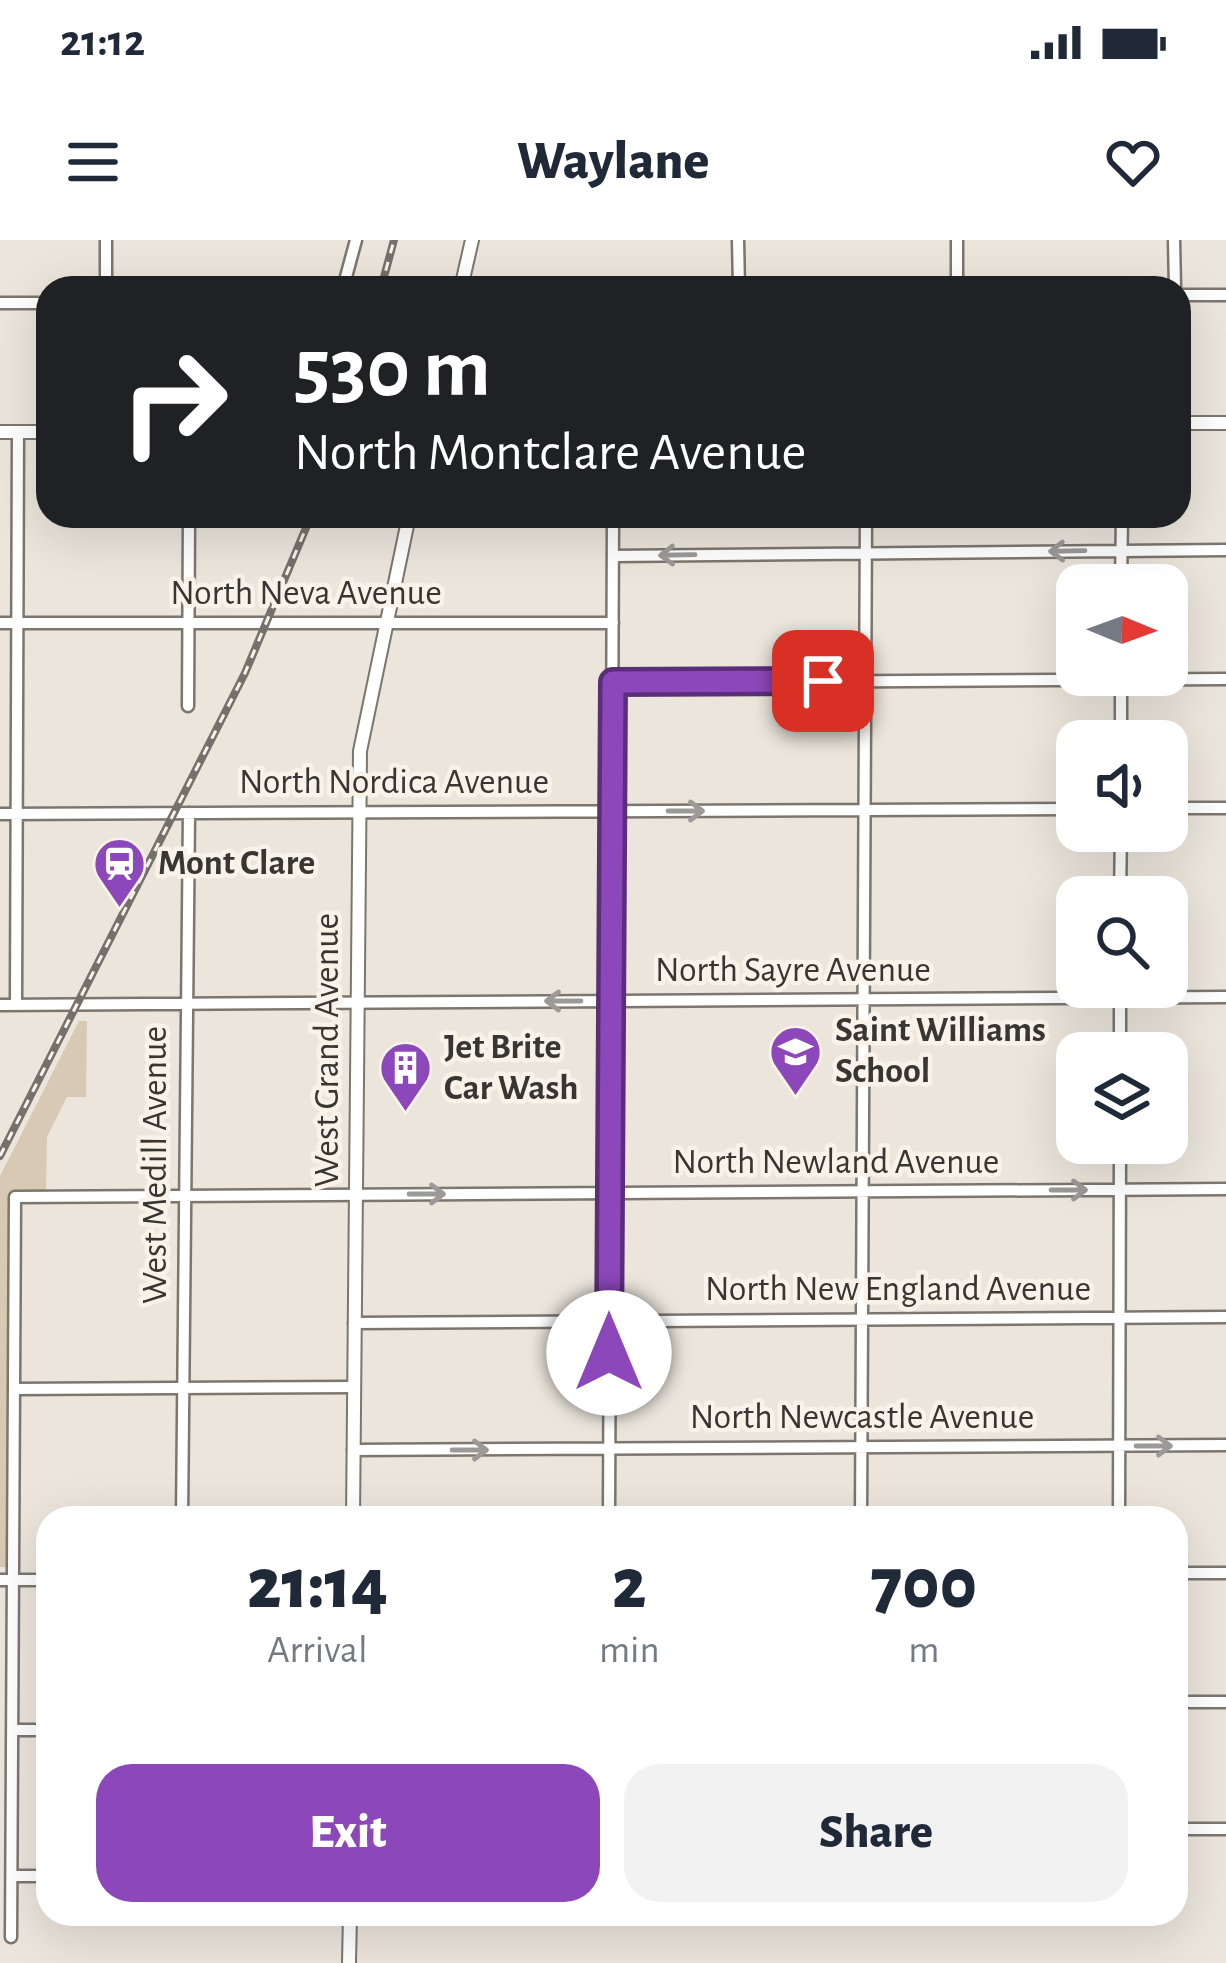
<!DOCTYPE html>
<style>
body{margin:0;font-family:"Alegreya Sans",sans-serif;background:#f2f2f3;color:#1f2937;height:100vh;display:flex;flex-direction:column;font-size:45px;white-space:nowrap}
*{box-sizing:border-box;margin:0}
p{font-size:39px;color:#747a83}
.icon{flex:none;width:66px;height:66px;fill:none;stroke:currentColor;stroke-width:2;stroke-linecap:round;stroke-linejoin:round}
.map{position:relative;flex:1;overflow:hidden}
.sheet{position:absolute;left:36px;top:1266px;width:1152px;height:420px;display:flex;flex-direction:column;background:#fff;border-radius:36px;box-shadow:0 12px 48px #0002}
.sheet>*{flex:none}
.top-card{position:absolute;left:36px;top:36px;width:1155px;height:252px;border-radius:36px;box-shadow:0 12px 48px #0002;background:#202124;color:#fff;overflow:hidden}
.needle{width:78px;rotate:91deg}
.tools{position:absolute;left:1056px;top:324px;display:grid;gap:24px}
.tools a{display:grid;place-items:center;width:132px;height:132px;border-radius:24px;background:#fff;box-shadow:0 12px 48px #0002;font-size:60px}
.pin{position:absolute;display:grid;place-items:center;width:102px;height:102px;color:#fff;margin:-51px;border-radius:24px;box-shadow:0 6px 18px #0006}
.me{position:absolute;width:132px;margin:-66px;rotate:0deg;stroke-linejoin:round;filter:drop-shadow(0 0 9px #0008)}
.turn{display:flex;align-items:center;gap:42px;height:252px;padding:0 60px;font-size:54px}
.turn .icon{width:156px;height:156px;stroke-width:2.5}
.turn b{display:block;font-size:84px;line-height:102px}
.eta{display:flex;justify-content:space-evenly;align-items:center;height:204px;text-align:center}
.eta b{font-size:72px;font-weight:800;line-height:84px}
.action{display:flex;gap:24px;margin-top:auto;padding:24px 60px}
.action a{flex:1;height:138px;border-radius:36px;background:#8c47bb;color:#fff;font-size:48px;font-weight:800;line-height:138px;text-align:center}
.action a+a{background:#f2f2f3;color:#1f2937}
.status{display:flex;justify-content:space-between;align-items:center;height:84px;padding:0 60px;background:#fff;direction:ltr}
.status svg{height:33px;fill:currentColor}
header{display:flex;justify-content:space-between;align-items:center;height:156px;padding:0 60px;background:#fff;font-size:54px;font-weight:800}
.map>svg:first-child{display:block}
</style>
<div class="status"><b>21:12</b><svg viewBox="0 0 49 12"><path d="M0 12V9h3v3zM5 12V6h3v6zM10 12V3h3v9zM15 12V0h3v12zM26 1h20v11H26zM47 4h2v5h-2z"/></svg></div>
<header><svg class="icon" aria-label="menu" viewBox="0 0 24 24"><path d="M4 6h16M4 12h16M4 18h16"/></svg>Waylane<svg class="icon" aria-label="heart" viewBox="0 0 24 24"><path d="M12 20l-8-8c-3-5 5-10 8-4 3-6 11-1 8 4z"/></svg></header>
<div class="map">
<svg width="1226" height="1723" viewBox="0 0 1226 1723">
<rect width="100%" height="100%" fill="#ebe5dc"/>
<path fill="#d7c9b4" d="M79,781H87L86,857H67L47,897L46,950L10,951L6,1327H0V936Z"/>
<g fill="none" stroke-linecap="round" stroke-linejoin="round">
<defs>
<path id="minor" d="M106,0V48
M738,0L739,48
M957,0V48
M1174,0L1175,48
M343,48L356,0
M1179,55H1226
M0,63H48
M613,316L1226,310
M1121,345L1122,276
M0,383H613
M613,443L1226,439
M188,466L189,276
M1121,501V438
M1167,568H1226
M0,574L1077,569
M1120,657L1121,591
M0,765L1226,757
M16,765L18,192
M1120,813V747
M354,1083L1226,1077
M14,1149L354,1147
M353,1210L1226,1205
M182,1278L189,573
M609,1278L613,276
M861,1278L866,276
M1119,1278L1120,903
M1176,1333H1226
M0,1340H48
M1176,1462H1226
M12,1490H48
M1176,1589H1226
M12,1636H48
M11,1697L15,957L1226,949"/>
<path id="major" d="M461,48L472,0
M1179,183H1226
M0,192H48
M353,1278L360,511L409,276
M349,1723L350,1674"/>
</defs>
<use href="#minor" stroke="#7c766e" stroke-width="15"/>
<use href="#major" stroke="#7c766e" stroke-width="16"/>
<use href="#minor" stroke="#fff" stroke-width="10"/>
<use href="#major" stroke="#fff" stroke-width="12"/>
<defs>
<path id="rail" d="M381,48L394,0
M0,916L245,433L311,276"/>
</defs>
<use href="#rail" stroke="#74706b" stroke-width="8"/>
<use href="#rail" stroke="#f8f2e9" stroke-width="3" stroke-dasharray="9" stroke-linecap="butt"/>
</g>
<defs><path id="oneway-shaft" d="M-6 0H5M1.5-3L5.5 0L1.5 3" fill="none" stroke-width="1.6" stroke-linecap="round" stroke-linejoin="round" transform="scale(3)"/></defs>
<g stroke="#9c9a98">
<use href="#oneway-shaft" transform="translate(1067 311) rotate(179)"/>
<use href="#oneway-shaft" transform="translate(677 315) rotate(179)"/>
<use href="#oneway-shaft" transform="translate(686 571)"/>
<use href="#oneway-shaft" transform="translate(563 761) rotate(180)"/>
<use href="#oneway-shaft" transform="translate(1069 950)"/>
<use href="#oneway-shaft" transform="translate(427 954)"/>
<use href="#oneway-shaft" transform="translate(1154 1206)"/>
<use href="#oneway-shaft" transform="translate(470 1210)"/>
</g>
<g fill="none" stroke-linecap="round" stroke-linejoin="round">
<defs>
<path id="route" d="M609,1113L613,442L823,441"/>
</defs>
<use href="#route" stroke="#5b2e7a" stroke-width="30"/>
<use href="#route" stroke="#8c47bb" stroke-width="21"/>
</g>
<defs>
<symbol id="station-pin" viewBox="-11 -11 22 30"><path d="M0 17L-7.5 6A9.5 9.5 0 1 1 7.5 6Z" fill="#8c47bb" stroke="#f8f2e9"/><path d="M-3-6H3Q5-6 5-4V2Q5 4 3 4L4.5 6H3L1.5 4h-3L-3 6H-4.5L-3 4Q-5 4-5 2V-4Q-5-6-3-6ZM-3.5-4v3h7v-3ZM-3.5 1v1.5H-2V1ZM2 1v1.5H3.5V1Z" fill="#fff"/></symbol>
<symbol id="school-pin" viewBox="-11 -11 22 30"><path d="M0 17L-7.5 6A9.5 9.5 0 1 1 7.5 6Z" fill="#8c47bb" stroke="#f8f2e9"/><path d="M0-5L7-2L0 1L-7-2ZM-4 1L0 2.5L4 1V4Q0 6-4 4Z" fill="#fff"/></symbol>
<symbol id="building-pin" viewBox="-11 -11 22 30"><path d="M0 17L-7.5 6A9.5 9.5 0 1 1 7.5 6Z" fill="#8c47bb" stroke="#f8f2e9"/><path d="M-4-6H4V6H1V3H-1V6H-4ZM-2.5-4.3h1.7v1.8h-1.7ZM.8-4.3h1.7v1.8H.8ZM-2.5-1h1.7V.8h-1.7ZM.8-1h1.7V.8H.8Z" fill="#fff"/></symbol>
</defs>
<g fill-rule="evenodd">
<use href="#station-pin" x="90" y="594" width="59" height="81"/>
<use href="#school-pin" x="766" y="782" width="59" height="81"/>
<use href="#building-pin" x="376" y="798" width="59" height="81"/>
</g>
<g text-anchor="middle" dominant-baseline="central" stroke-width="9" stroke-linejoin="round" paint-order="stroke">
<g font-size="36" fill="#383632" stroke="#f8f2e9">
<text x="306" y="353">North Neva Avenue</text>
<text x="394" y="542">North Nordica Avenue</text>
<text x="793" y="730">North Sayre Avenue</text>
<text transform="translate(327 810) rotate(-90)">West Grand Avenue</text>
<text x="836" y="922">North Newland Avenue</text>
<text transform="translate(155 925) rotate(-90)">West Medill Avenue</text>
<text x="898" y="1049">North New England Avenue</text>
<text x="862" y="1177">North Newcastle Avenue</text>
</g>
<g font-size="36" font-weight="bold" fill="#383632" stroke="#f8f2e9" text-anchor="start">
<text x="158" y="623">Mont Clare</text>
<text x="835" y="790">Saint Williams<tspan x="835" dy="41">School</tspan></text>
<text x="444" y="807">Jet Brite<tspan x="444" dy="41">Car Wash</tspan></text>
</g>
</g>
</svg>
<div class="tools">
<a><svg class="needle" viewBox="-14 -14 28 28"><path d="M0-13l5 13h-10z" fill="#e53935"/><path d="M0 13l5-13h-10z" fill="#747a83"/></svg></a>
<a><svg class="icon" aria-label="sound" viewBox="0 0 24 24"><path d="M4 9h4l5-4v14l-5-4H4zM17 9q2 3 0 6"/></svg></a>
<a><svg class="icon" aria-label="search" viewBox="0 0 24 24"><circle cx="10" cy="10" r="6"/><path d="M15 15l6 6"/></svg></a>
<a><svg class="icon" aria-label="layers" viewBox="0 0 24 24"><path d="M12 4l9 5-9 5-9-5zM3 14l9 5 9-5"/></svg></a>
</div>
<div class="pin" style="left:823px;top:441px;background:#d93025"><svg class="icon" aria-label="arrive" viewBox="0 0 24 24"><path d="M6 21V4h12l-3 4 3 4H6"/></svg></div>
<svg class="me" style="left:609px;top:1113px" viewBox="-20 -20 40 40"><circle r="19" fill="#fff"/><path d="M0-13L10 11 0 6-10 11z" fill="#8c47bb"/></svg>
<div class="top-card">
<div class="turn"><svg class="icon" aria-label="right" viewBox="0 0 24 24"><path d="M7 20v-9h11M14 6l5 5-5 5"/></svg><div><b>530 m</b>North Montclare Avenue</div></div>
</div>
<section class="sheet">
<div class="eta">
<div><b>21:14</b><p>Arrival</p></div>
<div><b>2</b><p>min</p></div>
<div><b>700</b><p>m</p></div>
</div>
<div class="action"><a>Exit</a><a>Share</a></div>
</section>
</div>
